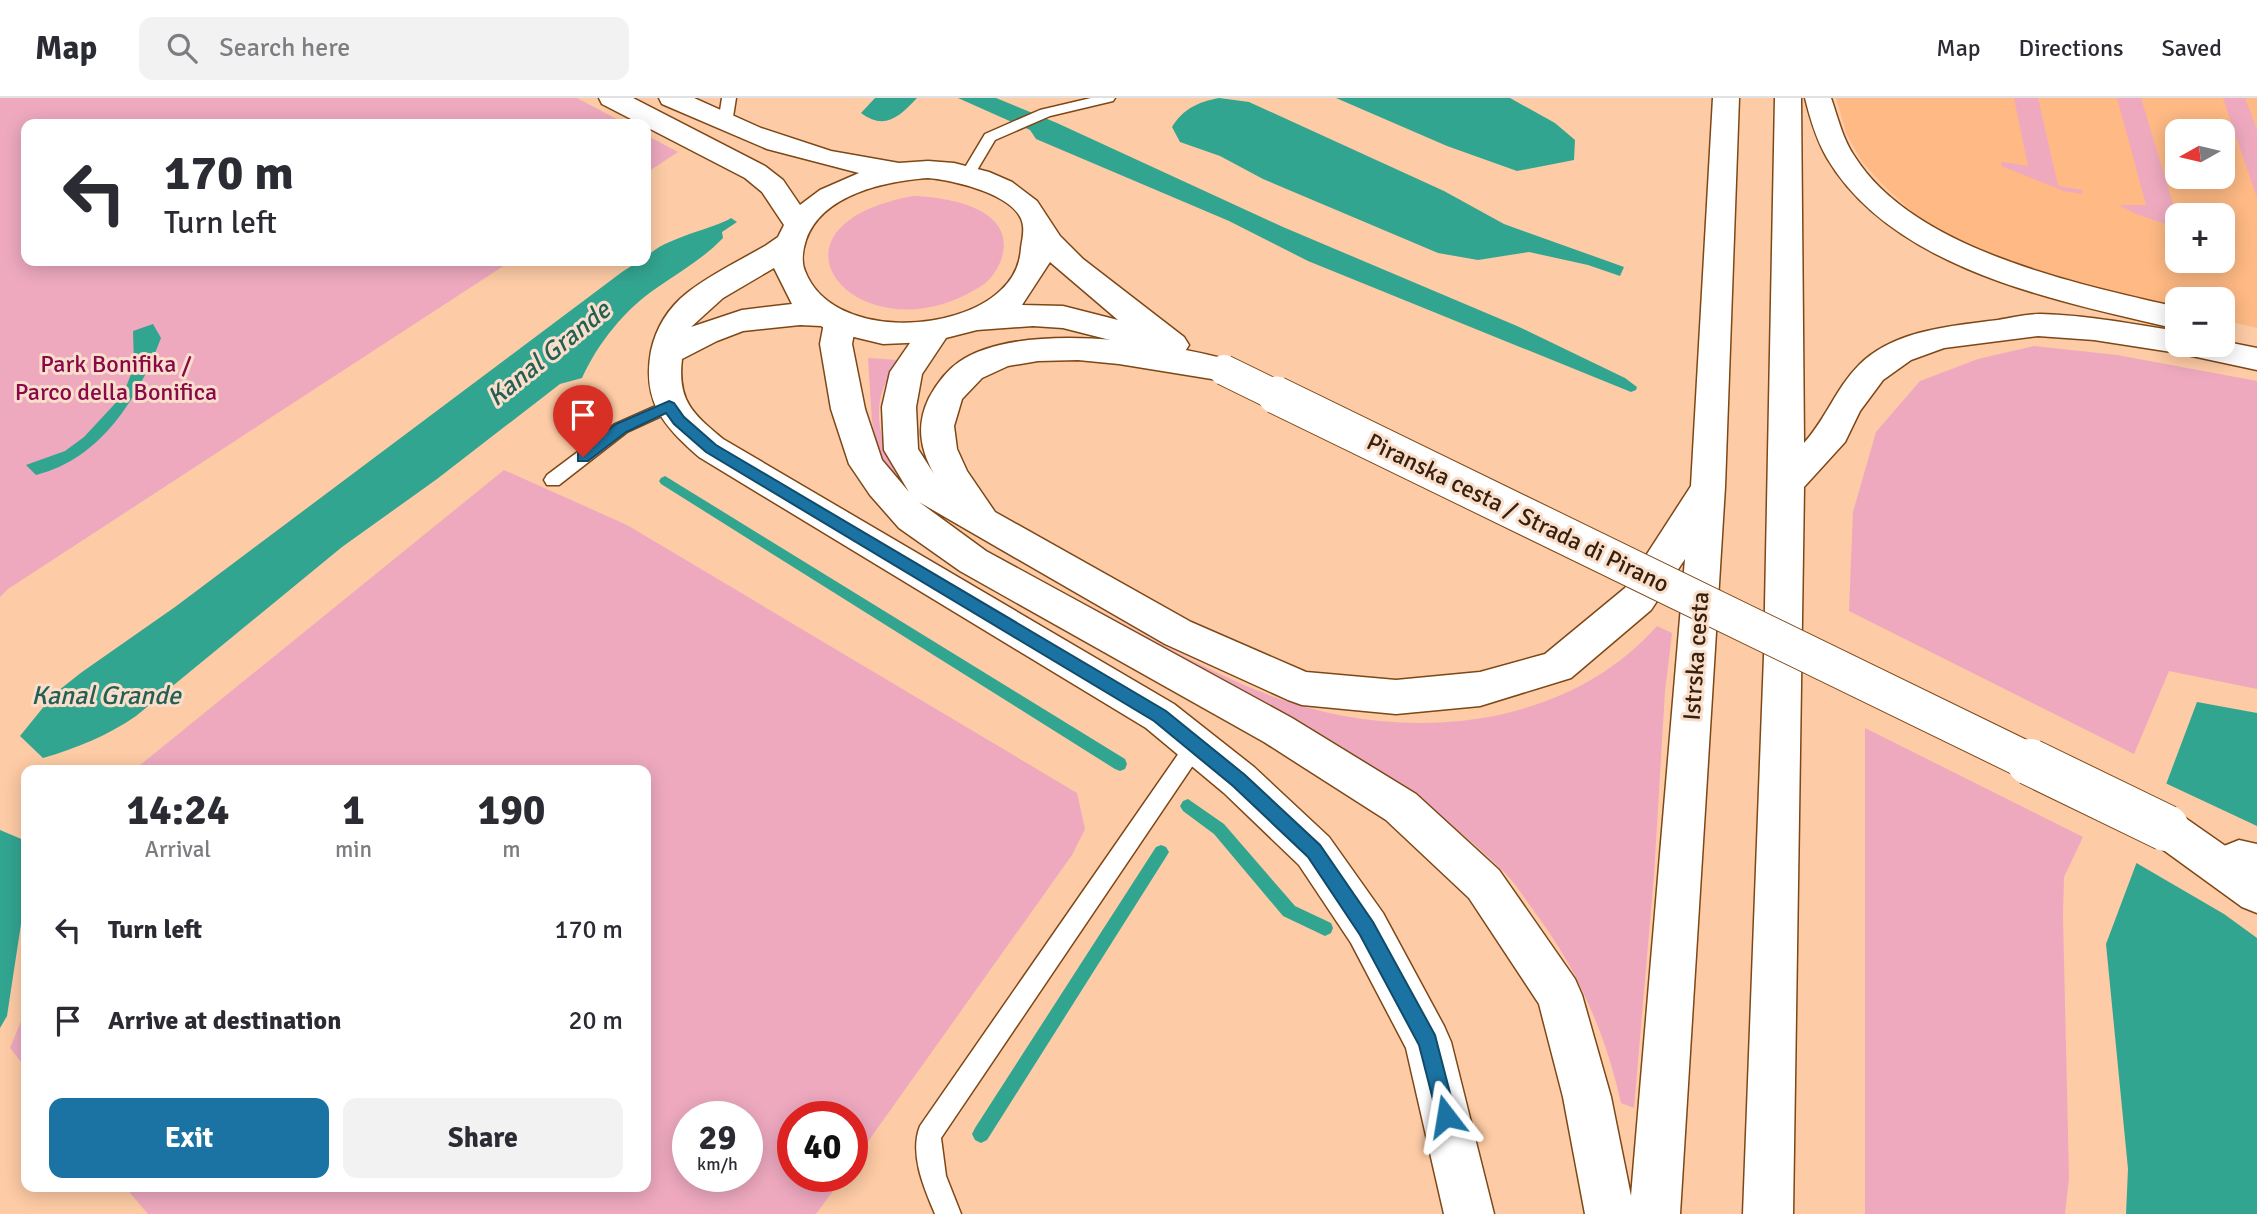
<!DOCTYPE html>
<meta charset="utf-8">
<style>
body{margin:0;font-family:Signika,sans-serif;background:#f2f2f3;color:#2b2b33;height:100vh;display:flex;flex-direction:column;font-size:26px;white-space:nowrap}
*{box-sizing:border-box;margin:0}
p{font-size:23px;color:#7c7c81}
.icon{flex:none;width:38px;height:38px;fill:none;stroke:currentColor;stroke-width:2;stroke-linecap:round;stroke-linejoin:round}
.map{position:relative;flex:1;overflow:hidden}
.panel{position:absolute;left:21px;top:667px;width:630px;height:427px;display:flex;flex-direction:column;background:#fff;border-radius:14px;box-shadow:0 4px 18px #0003}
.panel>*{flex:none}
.banner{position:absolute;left:21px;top:21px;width:630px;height:147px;border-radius:14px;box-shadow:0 4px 18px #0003;background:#fff;color:#2b2b33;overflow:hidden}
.needle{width:46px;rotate:262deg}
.buttons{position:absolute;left:2165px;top:21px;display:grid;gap:14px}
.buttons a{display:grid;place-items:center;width:70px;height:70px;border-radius:14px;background:#fff;box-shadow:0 4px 18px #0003;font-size:35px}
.speed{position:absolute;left:672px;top:1003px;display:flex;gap:14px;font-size:35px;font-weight:700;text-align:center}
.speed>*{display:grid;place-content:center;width:91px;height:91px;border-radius:50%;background:#fff;box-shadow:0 4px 18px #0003;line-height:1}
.speed small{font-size:18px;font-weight:400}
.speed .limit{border:10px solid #d22;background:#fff;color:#111}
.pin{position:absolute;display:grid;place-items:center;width:60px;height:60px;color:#fff;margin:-72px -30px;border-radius:50% 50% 50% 0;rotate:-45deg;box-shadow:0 0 7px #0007}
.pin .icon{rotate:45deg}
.me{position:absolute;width:77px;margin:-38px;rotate:346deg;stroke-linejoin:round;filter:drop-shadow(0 0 5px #0008)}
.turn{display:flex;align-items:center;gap:24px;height:147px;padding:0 28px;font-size:32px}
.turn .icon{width:91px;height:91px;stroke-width:2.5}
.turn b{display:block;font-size:49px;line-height:60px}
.eta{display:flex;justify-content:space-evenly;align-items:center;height:119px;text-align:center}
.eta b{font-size:42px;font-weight:700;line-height:49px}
.button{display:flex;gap:14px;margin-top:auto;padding:14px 28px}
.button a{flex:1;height:80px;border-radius:14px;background:#1a73a2;color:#fff;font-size:28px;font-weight:700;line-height:80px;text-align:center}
.button a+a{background:#f2f2f3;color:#2b2b33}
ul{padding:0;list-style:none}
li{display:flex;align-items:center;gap:21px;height:91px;padding:0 28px}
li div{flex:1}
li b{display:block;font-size:26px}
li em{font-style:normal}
header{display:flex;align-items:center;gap:42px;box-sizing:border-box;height:98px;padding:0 35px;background:#fff;border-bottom:2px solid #e1e1e2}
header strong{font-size:33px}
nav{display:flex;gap:38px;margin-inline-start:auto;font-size:24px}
.search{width:490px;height:63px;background:#f2f2f3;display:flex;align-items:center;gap:18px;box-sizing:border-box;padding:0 24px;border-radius:14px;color:#7c7c81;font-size:26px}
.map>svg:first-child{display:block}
</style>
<header>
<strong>Map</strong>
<div class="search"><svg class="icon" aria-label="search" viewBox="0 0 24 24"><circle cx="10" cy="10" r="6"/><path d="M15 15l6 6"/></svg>Search here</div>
<nav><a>Map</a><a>Directions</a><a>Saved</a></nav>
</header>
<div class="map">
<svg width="2257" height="1116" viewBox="0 0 2257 1116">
<rect width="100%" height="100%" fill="#fdcba5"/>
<path fill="#feb984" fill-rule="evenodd" d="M1836,0H2257V230L2223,222L2222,201H2177V212L2076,188L1982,155L1946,136L1915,116L1886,90L1863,65L1847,37ZM2177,33H2222V79H2177ZM2177,117H2222V163H2177Z"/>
<path fill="#eea9bf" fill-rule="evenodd" d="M0,0H577L626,26H26V163H511L8,491L0,499Z
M2014,0H2038L2058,88L2082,92L2083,96L2064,93L2001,68L2002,64L2028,68Z
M2117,0H2141L2177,119V130L2136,116L2119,107H2146Z
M2223,0H2245L2257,32V100Z
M646,37L678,54L646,75Z
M913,98C947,99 1019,110 1001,162C997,173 989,184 978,190C859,263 745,129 913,98Z
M2034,248L2117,257L2257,283V591L2169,573L2134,656L1849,513L1853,414L1876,334L1920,283L1978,261Z
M868,260L897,262C894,272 887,281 883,291C874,316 881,344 893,367C923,425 1027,476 1084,505C1145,536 1205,573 1269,597C1398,646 1562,635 1657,528L1672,535L1665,593L1654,777L1634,1010L1621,1005C1605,933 1576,868 1531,809C1523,798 1515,785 1505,775C1471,741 1433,712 1394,684L932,422L882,367L872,324Z
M504,372L627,427L1077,695L1085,731L1072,757L852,1066V1018H793V1078H844L816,1116H148L125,1089L646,1088V672H134ZM688,1018H747V1078H688Z
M1865,630L2083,739L2064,779L2063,818L2069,1080L2065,1116H1865Z
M26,911V970L10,950Z"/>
<path fill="#32a591" d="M875,0H917C900,18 885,33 861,15Z
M958,0H996L1057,25L1283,129L1517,228L1625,280L1637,289L1636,292L1631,294L1308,163L1229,123L1036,41L1030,32Z
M1219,0L1249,4L1444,93L1504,126L1624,169L1620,178L1588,167L1529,154L1478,162L1438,155L1263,81L1220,58L1180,44L1172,29C1183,11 1198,4 1219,0Z
M1336,0H1510L1555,25L1575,42L1574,62L1517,73L1447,48Z
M731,120L737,124L722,134L723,140C704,160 681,173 658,189C625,211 598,245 582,280L560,286L437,381L342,449L136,618C107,638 77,650 43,660L20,638L54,596L82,574L175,509L622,174L639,163H646C650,143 715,131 731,120Z
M153,226L161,240C139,299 101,361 36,377L26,367L65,353L84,339L123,297L134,268L133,233Z
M2197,604L2257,615V1116H2126L2128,1071L2106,846Z
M0,732L26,743V793L7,918L0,930Z"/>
<path fill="#fdcba5" d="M2163,684L2257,728V840L2224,816L2133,763Z"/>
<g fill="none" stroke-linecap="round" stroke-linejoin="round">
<path fill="#32a591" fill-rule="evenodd" d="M665,378L1125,661L1127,666L1125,671L1120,673L1115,671L661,386L659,383L661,380Z
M1188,701L1224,726L1295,808L1331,825L1333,830L1331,835L1325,838L1283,818L1214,736L1183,713L1180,708L1183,703Z
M1161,747L1166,749L1169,754L1166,759L987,1042L981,1045L975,1042L972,1036L975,1030L1156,749Z"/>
<defs>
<path id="lane" d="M722,0H736L732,25L725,29L718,25Z
M1091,0H1115L1113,3L1050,18L995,42L973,79L968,80L961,76L985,36L1040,12Z
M669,302L677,308L675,312L627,334L559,387H547L544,382L547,377L615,326Z
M1195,639L1202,642L1205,648L1202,654L941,1040L946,1078L961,1116H935C924,1090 909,1056 920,1028L1188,642Z"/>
<path id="secondary" d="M599,0H633L765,68L783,82L800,107L820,92L859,75L767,51L662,6L659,0H694L761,30L831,53L899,65L928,63L954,65L989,74L1012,84L1037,103L1060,138L1083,161L1184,239L1189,247L1184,255L1173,258L1063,230L1033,228L977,232L930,244L883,246L829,233L821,228L800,227L743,233L717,243L682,261C677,303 693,316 723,341L1174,606L1254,669L1329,739L1383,815L1444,928L1451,944L1494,1116H1444L1406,950L1351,845L1299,767L1224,695L1146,630L699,359C663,327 642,304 651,253C656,230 668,210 687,195C711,176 739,163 765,148L778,139L784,127L762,94L745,80L602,6ZM928,80C953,82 1020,97 1023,128C1024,135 1022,143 1021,150C1020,166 1014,180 1001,192C956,236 831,241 805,173C801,164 803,151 806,142C822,96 886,83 928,80ZM1050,164L1118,222L1063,208L1022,207ZM774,170L792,206L742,212L691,229L723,200Z
M2166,711L2181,717L2257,770V815L2242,809L2151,743L2145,730L2151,717Z"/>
<path id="highway" d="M1713,0H1739L1725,389L1680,1116H1585L1563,999L1539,906L1469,800L1386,722L1264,644L960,473L899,430L870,397L849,366L831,311L820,246L824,225L829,217L840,214L851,217L856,225L852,246L865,311L882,362L909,394L884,352L882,309L890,274L923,226L934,223L945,226L950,234L922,276L916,309L918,351L934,376C920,351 916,327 929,300C936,287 947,272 959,264C1020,222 1168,244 1236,264L1240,272L1236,280L1224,283L1119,266L1078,262L1038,263L1008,268L982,280L962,301L954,328L957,351L967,373L995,414L1191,524L1306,574L1396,582L1480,574L1545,556L1625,490L1691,388ZM919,404L1165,546L1288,602L1302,607L1396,616L1480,608L1571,580L1651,512L1685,461L1631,1098L1611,999L1582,897L1575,881L1499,772L1416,696L1292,620L986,453Z
M1775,0H1801L1804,345C1826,321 1836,290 1859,267C1894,232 1951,228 1998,222C2011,220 2026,216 2040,216C2086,217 2132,226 2177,233V247H2222V243L2257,250V272L2178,255L2094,242L2038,238L1944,250L1911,262L1883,282L1860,313L1845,344L1804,389L1793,1116H1743L1764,558Z
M1805,0H1831C1838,20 1843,42 1855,59C1914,152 2077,186 2177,209V231C2060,203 1894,173 1827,60C1816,41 1810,20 1805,0Z
M2239,742L2257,746V786L2224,776L2218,762L2224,748Z"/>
</defs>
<use href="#lane" stroke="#7d4716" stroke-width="3"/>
<use href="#secondary" stroke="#7d4716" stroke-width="3"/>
<use href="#highway" stroke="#7d4716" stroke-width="3"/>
<use href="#lane" fill="#fff" fill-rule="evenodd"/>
<use href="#secondary" fill="#fff" fill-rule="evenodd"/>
<use href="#highway" fill="#fff" fill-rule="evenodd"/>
<defs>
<path id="secondary-bridge-far2" d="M1224,272L1279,299"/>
<path id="secondary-bridge-far1" d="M1276,297L2034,666"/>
<path id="secondary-bridge" d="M2030,664L2166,730"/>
</defs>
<use href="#secondary-bridge-far2" stroke="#7d4716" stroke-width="32" stroke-linecap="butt"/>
<use href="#secondary-bridge-far1" stroke="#7d4716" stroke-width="39" stroke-linecap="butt"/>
<use href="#secondary-bridge" stroke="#7d4716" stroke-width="48" stroke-linecap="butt"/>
<use href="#secondary-bridge-far2" stroke="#fff" stroke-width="30"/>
<use href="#secondary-bridge-far1" stroke="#fff" stroke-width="37"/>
<use href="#secondary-bridge" stroke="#fff" stroke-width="46"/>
</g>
<path fill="#1a73a2" stroke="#114b69" stroke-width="2" d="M669,303L674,305L684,319L716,347L1166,613L1245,677L1320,747L1373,824L1435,937L1456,1018L1453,1025L1446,1028L1439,1025L1419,947L1360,837L1308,759L1233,688L1154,623L706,354L674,326L666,315L626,334L588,363H578V355L616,326Z"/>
<g text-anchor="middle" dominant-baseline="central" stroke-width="6" stroke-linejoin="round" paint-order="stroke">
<g font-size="24" fill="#88084a" stroke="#f8decb">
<text x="116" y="266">Park Bonifika /<tspan x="116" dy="28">Parco della Bonifica</tspan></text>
</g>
<g font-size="24" fill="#37200c" stroke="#f8decb">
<text transform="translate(1518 415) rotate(26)">Piranska cesta / Strada di Pirano</text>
<text transform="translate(1696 558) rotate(-86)">Istrska cesta</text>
</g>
<g font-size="26" font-style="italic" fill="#235f53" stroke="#f8decb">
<text transform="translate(549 256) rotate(-39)">Kanal Grande</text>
<text x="106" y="598">Kanal Grande</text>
</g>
</g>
</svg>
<div class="buttons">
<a><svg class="needle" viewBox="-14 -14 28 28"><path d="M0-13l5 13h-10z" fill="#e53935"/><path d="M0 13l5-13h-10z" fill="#7c7c81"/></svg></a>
<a>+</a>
<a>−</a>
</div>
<div class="speed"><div>29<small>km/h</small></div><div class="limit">40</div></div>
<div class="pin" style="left:583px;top:359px;background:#d93025"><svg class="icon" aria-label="arrive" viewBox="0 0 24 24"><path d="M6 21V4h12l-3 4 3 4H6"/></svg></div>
<svg class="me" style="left:1446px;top:1018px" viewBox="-20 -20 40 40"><path d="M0-17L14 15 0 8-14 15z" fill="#1a73a2" stroke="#fff" stroke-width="4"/></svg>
<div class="banner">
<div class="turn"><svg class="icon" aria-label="left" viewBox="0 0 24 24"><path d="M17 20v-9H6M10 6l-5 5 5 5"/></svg><div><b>170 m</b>Turn left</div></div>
</div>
<section class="panel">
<div class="eta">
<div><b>14:24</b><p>Arrival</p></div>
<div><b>1</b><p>min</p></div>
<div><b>190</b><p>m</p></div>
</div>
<ul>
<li><svg class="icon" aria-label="left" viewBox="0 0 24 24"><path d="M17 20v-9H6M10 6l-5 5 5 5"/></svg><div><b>Turn left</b></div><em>170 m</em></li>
<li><svg class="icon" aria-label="arrive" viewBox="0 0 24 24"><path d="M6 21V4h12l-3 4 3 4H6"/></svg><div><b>Arrive at destination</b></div><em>20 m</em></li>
</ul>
<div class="button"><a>Exit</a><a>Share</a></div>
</section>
</div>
